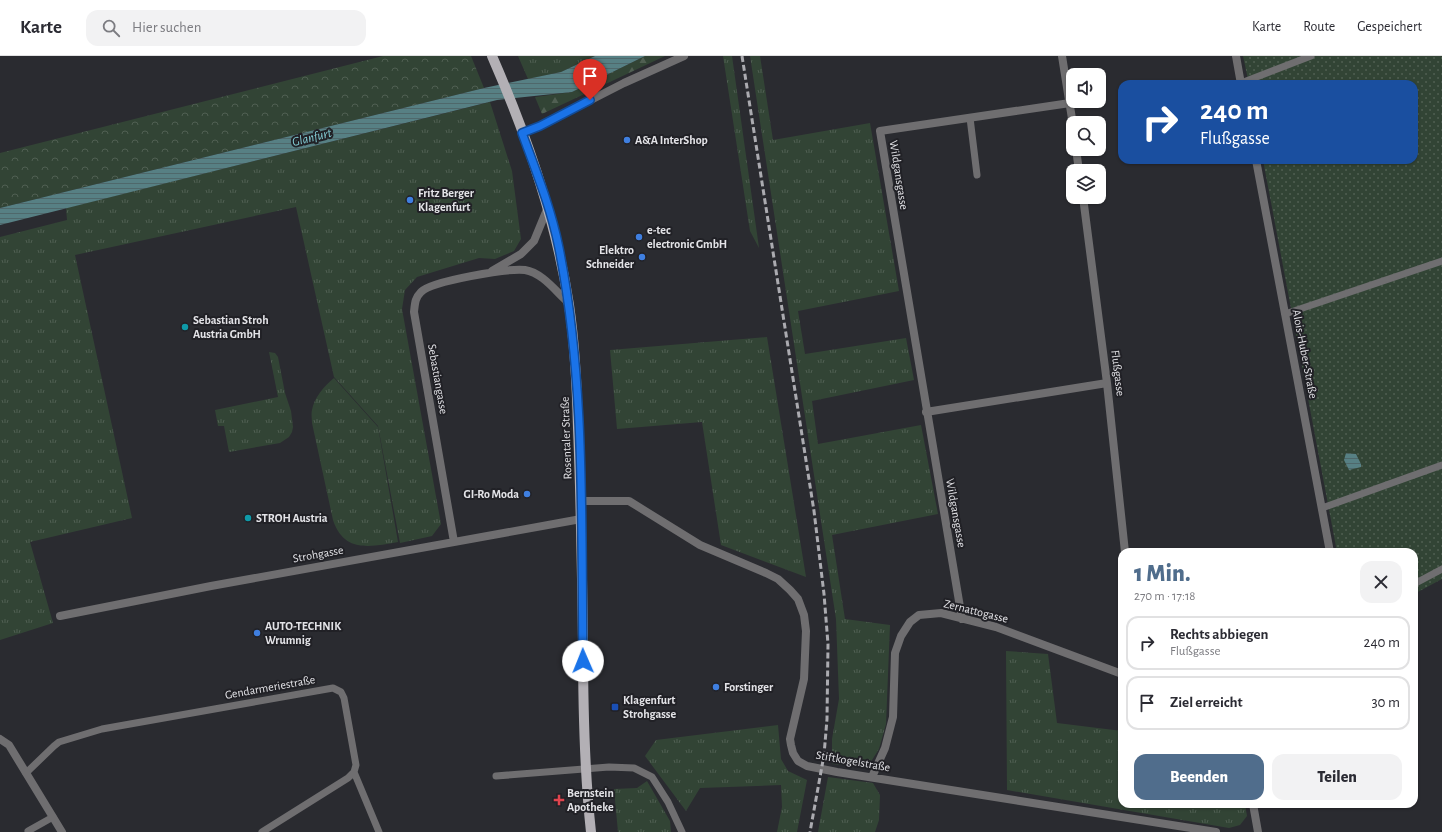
<!DOCTYPE html>
<html lang="de">
<meta charset="utf-8">
<style>
body{margin:0;font-family:"Alegreya Sans",sans-serif;background:#f2f2f3;color:#2b2b33;height:100vh;display:flex;flex-direction:column;font-size:15px;white-space:nowrap}
*{box-sizing:border-box;margin:0}
p{font-size:13px;color:#7c7c81}
.icon{flex:none;width:22px;height:22px;fill:none;stroke:currentColor;stroke-width:2;stroke-linecap:round;stroke-linejoin:round}
.map{position:relative;flex:1;overflow:hidden}
.side{position:absolute;left:1118px;top:492px;width:300px;height:260px;display:flex;flex-direction:column;background:#fff;border-radius:12px;box-shadow:0 1px 3px #0004}
.side>*{flex:none}
.guide{position:absolute;left:1118px;top:24px;width:300px;height:84px;border-radius:12px;box-shadow:0 1px 3px #0004;background:#1a4fa0;color:#fff;overflow:hidden}
.buttons{position:absolute;left:1066px;top:12px;display:grid;gap:8px}
.buttons a{display:grid;place-items:center;width:40px;height:40px;border-radius:8px;background:#fff;box-shadow:0 1px 3px #0004;font-size:20px}
.pin{position:absolute;display:grid;place-items:center;width:34px;height:34px;color:#fff;margin:-41px -17px;border-radius:50% 50% 50% 0;rotate:-45deg;box-shadow:0 0 4px #0007}
.pin .icon{rotate:45deg}
.me{position:absolute;width:44px;margin:-22px;rotate:359deg;stroke-linejoin:round;filter:drop-shadow(0 0 3px #0008)}
.turn{display:flex;align-items:center;gap:14px;height:84px;padding:0 16px;font-size:18px}
.turn .icon{width:52px;height:52px;stroke-width:2.5}
.turn b{display:block;font-size:28px;line-height:34px}
.round{display:grid;place-items:center;flex:none;width:42px;height:42px;border-radius:12px;background:#f2f2f3}
.headline{display:flex;align-items:center;justify-content:space-between;height:68px;padding:0 16px}
h1{font-size:24px;font-weight:800;line-height:30px;color:#506d8c}
.action{display:flex;gap:8px;margin-top:auto;padding:8px 16px}
.action a{flex:1;height:46px;border-radius:12px;background:#506d8c;color:#fff;font-size:16px;font-weight:800;line-height:46px;text-align:center}
.action a+a{background:#f2f2f3;color:#2b2b33}
ul{padding:0;list-style:none}
li{display:flex;align-items:center;gap:12px;height:54px;margin:0 8px 6px;padding:0 8px;border:2px solid #e1e1e2;border-radius:12px}
li div{flex:1}
li b{display:block;font-size:15px}
li em{font-style:normal}
header{display:flex;align-items:center;gap:24px;box-sizing:border-box;height:56px;padding:0 20px;background:#fff;border-bottom:1px solid #e1e1e2}
header strong{font-size:19px}
nav{display:flex;gap:22px;margin-inline-start:auto;font-size:14px}
.search{width:280px;height:36px;background:#f2f2f3;display:flex;align-items:center;gap:10px;box-sizing:border-box;padding:0 14px;border-radius:12px;color:#7c7c81;font-size:15px}
.map>svg:first-child{display:block}
</style>
<header>
<strong>Karte</strong>
<div class="search"><svg class="icon" aria-label="search" viewBox="0 0 24 24"><circle cx="10" cy="10" r="6"/><path d="M15 15l6 6"/></svg>Hier suchen</div>
<nav><a>Karte</a><a>Route</a><a>Gespeichert</a></nav>
</header>
<div class="map">
<svg width="1442" height="776" viewBox="0 0 1442 776">
<defs>
<pattern id="grass-tufts" width="24" height="20" patternUnits="userSpaceOnUse"><rect width="24" height="20" fill="#324435"/><path d="M3 7l-1-3M5 7V3M7 7l1-3M15 17l-1-3M17 17v-4M19 17l1-3" fill="none" stroke="#505f52"/></pattern>
<pattern id="forest-firs" width="22" height="20" patternUnits="userSpaceOnUse"><rect width="22" height="20" fill="#324435"/><path d="M5 1l3.5 6h-7zM16 11l3.5 6h-7z" fill="#505f52"/></pattern>
<pattern id="park-crowns" width="20" height="18" patternUnits="userSpaceOnUse"><rect width="20" height="18" fill="#324435"/><path d="M2 6a3 3 0 1 1 6 0M12 15a3 3 0 1 1 6 0" fill="none" stroke="#505f52"/></pattern>
<pattern id="garden-dots" width="8" height="8" patternUnits="userSpaceOnUse"><rect width="8" height="8" fill="#324435"/><path d="M2 2h.1M6 6h.1" fill="none" stroke="#505f52" stroke-width="1.8" stroke-linecap="round"/></pattern>
<pattern id="water-rules" width="6" height="5" patternUnits="userSpaceOnUse"><rect width="6" height="5" fill="#578084"/><path d="M0 2.5h6" fill="none" stroke="#4f686b"/></pattern>
</defs>
<rect width="100%" height="100%" fill="#2a2b30"/>
<path fill="url(#grass-tufts)" d="M518,0H595L561,16L528,23Z
M723,0H732L759,192L750,175Z
M750,0H760L773,84L870,67L899,235L798,255L805,298L906,282L914,324L812,345L818,388L921,369L938,458L832,479L845,563L890,569L886,668L879,693L872,704L862,711L832,708V683L839,643L836,563Z
M490,46L512,115L521,183L514,195L495,203L479,202L417,221L405,234L402,253L441,468L432,480L400,487L378,370L334,321L296,151L75,199L132,462L30,486L53,567L0,584V181L67,164L66,152Z
M767,281L806,521L721,489L702,366L617,373L610,294Z
M269,296L275,297L278,301L285,337L291,355L293,371L292,376L289,381L280,387L229,396L224,370H218L215,354L278,341Z
M334,322L378,371L398,486C370,491 344,497 333,464L312,367C312,363 311,358 312,354C314,342 324,330 334,322Z
M1006,595L1048,598L1057,667L1122,675V748H1245L1247,760L1240,769L1229,772L1007,734Z
M778,669L781,703L788,715L807,724L797,776H777L782,751L781,729L700,732L686,755L645,700L656,684Z
M828,721L873,727L880,739L879,764L875,776H818Z
M647,725L670,765L671,776H618L614,733L637,732Z"/>
<path fill="url(#forest-firs)" d="M645,0H665L542,58L535,41L572,36Z"/>
<path fill="url(#park-crowns)" d="M383,0H471L484,32L0,152V97Z"/>
<path fill="url(#garden-dots)" d="M1243,0H1442V523L1414,538V496H1337L1263,104H1414V28H1249Z"/>
<path fill="url(#water-rules)" d="M595,0H645L572,36L497,44L0,169V152L484,32L561,16Z
M1346,397L1356,398L1361,408V411L1349,414L1344,404Z"/>
<g fill="none" stroke-linecap="round" stroke-linejoin="round">
<path stroke="#6f6e70" stroke-width="7" d="M1241,27L1311,0
M970,62L977,119
M1285,258L1442,205
M1322,452L1442,409
M1414,528L1442,513
M354,716L379,776
M26,717L54,690L59,686L102,673L333,632L341,636L344,642L356,709L354,716L348,722L262,776
M496,720L609,711L634,712L652,721L668,746L682,776
M28,775L53,761"/>
<path stroke="#6f6e70" stroke-width="8" d="M1062,0L1073,69
M1236,0L1241,28
M522,77L540,70L624,27L684,0
M1076,93L1079,115
M1256,104L1330,496
M1083,141L1107,327L1125,496
M492,215L521,198L534,185L548,151
M926,356L1107,327
M581,445H629L700,489L766,517L778,523L790,534L798,543L804,559L806,575L804,623L790,683L791,689L793,697L798,705L807,710L837,716L1216,776
M454,486L414,256C415,247 415,242 421,236C431,225 509,212 525,214C543,217 556,236 569,247
M60,560L211,530L581,463
M962,563L880,75L1070,47
M0,683L9,689L62,776
M872,721L885,692L893,661L895,597L901,580L910,566L919,559L941,557L996,571L1122,618
M1253,748L1258,776"/>
<path stroke="#b3b0b5" stroke-width="10" d="M492,0C527,80 556,163 569,249C575,290 577,331 578,372C581,443 582,515 583,586C583,650 584,713 591,776"/>
<path stroke="#ababb0" stroke-width="3" stroke-dasharray="6 3" stroke-linecap="butt" d="M742,0L814,455L824,538L828,588L827,663L824,699L810,776"/>
</g>
<g fill="none" stroke-linecap="round" stroke-linejoin="round">
<defs>
<path id="route" d="M583,605C581,468 586,328 559,192C551,152 536,115 522,77L540,70L590,44"/>
</defs>
<use href="#route" stroke="#114b97" stroke-width="10"/>
<use href="#route" stroke="#1a73e8" stroke-width="7"/>
</g>
<g fill="#3f7fe0" stroke="#212126" stroke-width="1.5">
<circle cx="627" cy="84" r="4"/>
<circle cx="410" cy="144" r="4"/>
<circle cx="639" cy="181" r="4"/>
<circle cx="642" cy="201" r="4"/>
<circle cx="527" cy="438" r="4"/>
<circle cx="257" cy="577" r="4"/>
<circle cx="716" cy="631" r="4"/>
</g>
<g fill="#0f9aa8" stroke="#212126" stroke-width="1.5">
<circle cx="185" cy="271" r="4"/>
<circle cx="248" cy="462" r="4"/>
</g>
<rect fill="#1a4fb4" stroke="#212126" stroke-width="1.5" x="611" y="647" width="8" height="8" rx="2"/>
<path fill="#e0444e" stroke="#212126" stroke-width="1.5" d="M557 738h4v4h4v4h-4v4h-4v-4h-4v-4h4z"/>
<g text-anchor="middle" dominant-baseline="central" stroke-width="4" stroke-linejoin="round" paint-order="stroke">
<g font-size="12" font-weight="bold" fill="#e3e3e7" stroke="#212126" text-anchor="start">
<text x="635" y="84">A&amp;A InterShop</text>
<text x="418" y="137">Fritz Berger<tspan x="418" dy="14">Klagenfurt</tspan></text>
<text x="647" y="174">e-tec<tspan x="647" dy="14">electronic GmbH</tspan></text>
<text x="634" y="194" text-anchor="end">Elektro<tspan x="634" dy="14">Schneider</tspan></text>
<text x="193" y="264">Sebastian Stroh<tspan x="193" dy="14">Austria GmbH</tspan></text>
<text x="519" y="438" text-anchor="end">GI-Ro Moda</text>
<text x="256" y="462">STROH Austria</text>
<text x="265" y="570">AUTO-TECHNIK<tspan x="265" dy="14">Wrumnig</tspan></text>
<text x="724" y="631">Forstinger</text>
<text x="623" y="644">Klagenfurt<tspan x="623" dy="14">Strohgasse</tspan></text>
<text x="567" y="737">Bernstein<tspan x="567" dy="14">Apotheke</tspan></text>
</g>
<g font-size="12" fill="#e3e3e7" stroke="#212126">
<text transform="translate(899 119) rotate(81)">Wildgansgasse</text>
<text transform="translate(1305 298) rotate(79)">Alois-Huber-Straße</text>
<text transform="translate(1118 317) rotate(83)">Flußgasse</text>
<text transform="translate(438 323) rotate(80)">Sebastiangasse</text>
<text transform="translate(566 382) rotate(-92)">Rosentaler Straße</text>
<text transform="translate(956 457) rotate(80)">Wildgansgasse</text>
<text transform="translate(318 498) rotate(-10)">Strohgasse</text>
<text transform="translate(976 555) rotate(14)">Zernattogasse</text>
<text transform="translate(270 631) rotate(-10)">Gendarmeriestraße</text>
<text transform="translate(853 705) rotate(10)">Stiftkogelstraße</text>
</g>
<g font-size="13" font-style="italic" fill="#87d2da" stroke="#212126">
<text transform="translate(312 82) rotate(-14)">Glanfurt</text>
</g>
</g>
</svg>
<div class="buttons">
<a><svg class="icon" aria-label="sound" viewBox="0 0 24 24"><path d="M4 9h4l5-4v14l-5-4H4zM17 9q2 3 0 6"/></svg></a>
<a><svg class="icon" aria-label="search" viewBox="0 0 24 24"><circle cx="10" cy="10" r="6"/><path d="M15 15l6 6"/></svg></a>
<a><svg class="icon" aria-label="layers" viewBox="0 0 24 24"><path d="M12 4l9 5-9 5-9-5zM3 14l9 5 9-5"/></svg></a>
</div>
<div class="pin" style="left:590px;top:44px;background:#d93025"><svg class="icon" aria-label="arrive" viewBox="0 0 24 24"><path d="M6 21V4h12l-3 4 3 4H6"/></svg></div>
<svg class="me" style="left:583px;top:605px" viewBox="-20 -20 40 40"><circle r="19" fill="#fff"/><path d="M0-13L10 11 0 6-10 11z" fill="#1a73e8"/></svg>
<div class="guide">
<div class="turn"><svg class="icon" aria-label="right" viewBox="0 0 24 24"><path d="M7 20v-9h11M14 6l5 5-5 5"/></svg><div><b>240 m</b>Flußgasse</div></div>
</div>
<section class="side">
<div class="headline"><div><h1>1 Min.</h1><p>270 m · 17:18</p></div><a class="round"><svg class="icon" aria-label="close" viewBox="0 0 24 24"><path d="M6 6l12 12M18 6L6 18"/></svg></a></div>
<ul>
<li><svg class="icon" aria-label="right" viewBox="0 0 24 24"><path d="M7 20v-9h11M14 6l5 5-5 5"/></svg><div><b>Rechts abbiegen</b><p>Flußgasse</p></div><em>240 m</em></li>
<li><svg class="icon" aria-label="arrive" viewBox="0 0 24 24"><path d="M6 21V4h12l-3 4 3 4H6"/></svg><div><b>Ziel erreicht</b></div><em>30 m</em></li>
</ul>
<div class="action"><a>Beenden</a><a>Teilen</a></div>
</section>
</div>
